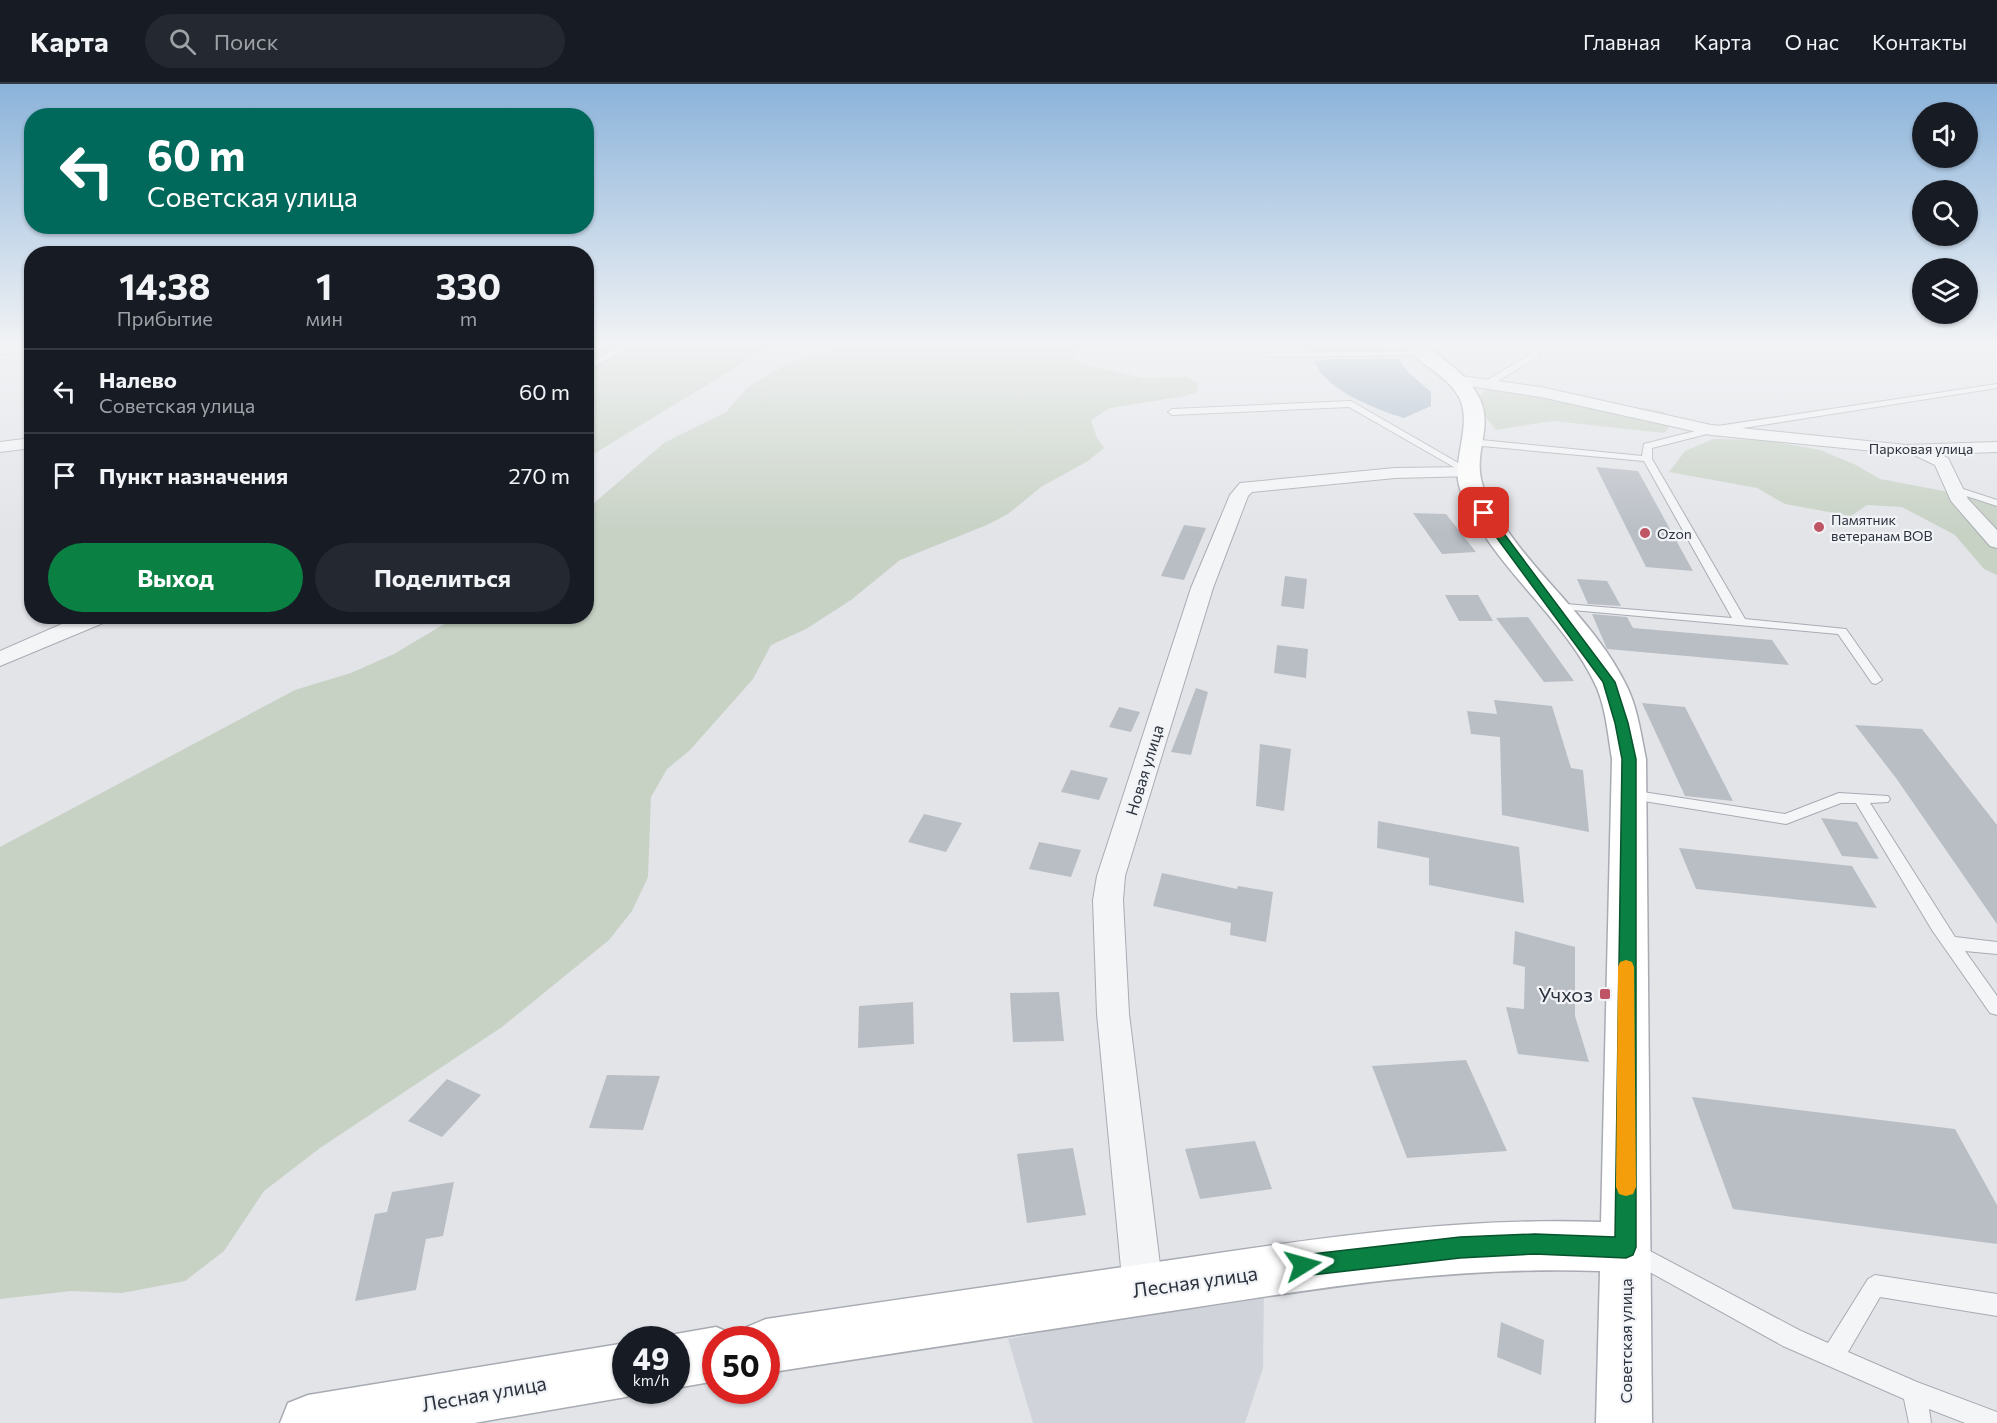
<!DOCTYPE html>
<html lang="ru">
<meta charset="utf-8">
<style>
body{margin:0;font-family:Commissioner,sans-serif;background:#242831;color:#f1f3f6;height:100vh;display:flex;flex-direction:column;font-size:22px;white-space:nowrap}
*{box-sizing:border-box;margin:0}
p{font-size:20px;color:#9ea1a6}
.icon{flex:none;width:33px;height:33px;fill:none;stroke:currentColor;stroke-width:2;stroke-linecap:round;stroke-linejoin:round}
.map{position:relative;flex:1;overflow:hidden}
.details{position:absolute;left:24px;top:162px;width:570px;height:378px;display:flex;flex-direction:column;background:#171b24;border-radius:24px;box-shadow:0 2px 4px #0004}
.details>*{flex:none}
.banner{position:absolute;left:24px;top:24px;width:570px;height:126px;border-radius:24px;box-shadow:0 2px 4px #0004;background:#00695c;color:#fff;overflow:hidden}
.buttons{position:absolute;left:1912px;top:18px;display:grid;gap:12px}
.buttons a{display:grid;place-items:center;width:66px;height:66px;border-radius:50%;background:#171b24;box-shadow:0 2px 4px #0004;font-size:30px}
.speed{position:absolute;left:612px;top:1242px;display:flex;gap:12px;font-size:30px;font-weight:700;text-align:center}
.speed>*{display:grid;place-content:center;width:78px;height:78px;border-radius:50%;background:#171b24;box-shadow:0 2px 4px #0004;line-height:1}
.speed small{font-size:15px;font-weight:400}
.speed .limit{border:9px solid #d22;background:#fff;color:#111}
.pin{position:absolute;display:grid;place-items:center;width:51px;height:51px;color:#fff;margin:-26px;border-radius:12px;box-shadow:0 3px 9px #0006}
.me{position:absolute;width:66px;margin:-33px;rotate:82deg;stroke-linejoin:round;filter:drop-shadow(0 0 4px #0008)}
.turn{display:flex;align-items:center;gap:21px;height:126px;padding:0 24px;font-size:27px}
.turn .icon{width:78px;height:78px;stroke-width:2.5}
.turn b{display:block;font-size:42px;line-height:51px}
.eta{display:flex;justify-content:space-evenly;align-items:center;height:102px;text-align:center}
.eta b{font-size:36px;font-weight:700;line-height:42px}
.primary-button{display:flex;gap:12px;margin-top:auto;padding:12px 24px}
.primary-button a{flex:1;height:69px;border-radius:36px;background:#0b8043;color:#fff;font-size:24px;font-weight:700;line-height:69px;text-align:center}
.primary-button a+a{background:#242831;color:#f1f3f6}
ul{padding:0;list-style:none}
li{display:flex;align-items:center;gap:18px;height:84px;padding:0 24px;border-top:2px solid #363941}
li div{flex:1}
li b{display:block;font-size:22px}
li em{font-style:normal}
header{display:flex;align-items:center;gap:36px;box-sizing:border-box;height:84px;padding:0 30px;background:#171b24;border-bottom:2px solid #363941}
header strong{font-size:28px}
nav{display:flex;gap:33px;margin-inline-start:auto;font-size:21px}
.search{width:420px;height:54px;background:#242831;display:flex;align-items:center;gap:15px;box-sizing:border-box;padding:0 21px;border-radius:33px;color:#9ea1a6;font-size:22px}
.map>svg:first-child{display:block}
</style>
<header>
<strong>Карта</strong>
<div class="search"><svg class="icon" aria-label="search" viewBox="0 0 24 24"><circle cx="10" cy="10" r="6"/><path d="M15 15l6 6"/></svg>Поиск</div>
<nav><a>Главная</a><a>Карта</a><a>О нас</a><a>Контакты</a></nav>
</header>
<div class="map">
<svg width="1997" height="1339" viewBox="0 0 1997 1339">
<rect width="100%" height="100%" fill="#e2e4e8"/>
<path fill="#d0d4da" d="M1264,1204L1263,1284L1245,1339H1033L1008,1255Z"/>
<path fill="#c7d1c4" d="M586,261H772L587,374Z
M844,261H1093L1077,266L1074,273L1082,280L1143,294L1188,293L1198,299L1197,308L1186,312L1110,324L1091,336L1097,354L1104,364L1088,377L1041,403L1008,430L989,440L900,476L851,516L806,545L771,561L753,595L690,666L667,685L651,713L648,793L632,827L609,856L502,943L320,1064L264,1107L224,1167L185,1197L122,1209L71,1207L0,1215V763L295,606L351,589L394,570L456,533L586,532L587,425L664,359L726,328L748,303L757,297L784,282Z
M1491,302L1662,327L1676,335L1664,349L1553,337L1496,346L1483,330L1479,312Z
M1713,355L1764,356L1820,366L1854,380L1880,395L1986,415L1997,420V491L1984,485L1955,451L1902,423L1867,421L1851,432L1785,420L1757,404L1669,388L1685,367Z"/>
<path fill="#a1b2c4" d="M1300,261H1380C1360,269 1319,272 1300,261Z
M1332,275H1399L1407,287L1431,308V322L1404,334C1377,326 1325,306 1314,277Z"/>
<path fill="#b9bec5" d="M1596,383L1638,387L1693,487L1646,483Z
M1413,429L1446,430L1476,468L1442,470Z
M1184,441L1206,444L1184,496L1161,492Z
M1285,492L1307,495L1304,525L1281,522Z
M1577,495L1607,497L1621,522L1588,520Z
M1445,511H1478L1493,537H1459Z
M1592,530L1627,533L1633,544L1772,556L1789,581L1607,565Z
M1528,533L1574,597L1544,598L1496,534Z
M1277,561L1308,565L1306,594L1274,589Z
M1196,604L1208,608L1191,671L1171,668Z
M1494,616L1552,622L1571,684L1583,686L1589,748L1502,731L1500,653L1471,650L1467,627L1497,630Z
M1642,619L1685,623L1733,717L1685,712Z
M1119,623L1140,628L1131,648L1109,643Z
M1855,641L1922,645L1997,741V840L1896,694Z
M1260,660L1291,665L1284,727L1256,722Z
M1071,686L1108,694L1099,716L1061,708Z
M924,730L962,739L946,768L908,758Z
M1821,734L1857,738L1879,775L1842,772Z
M1378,737L1519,763L1524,819L1429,801V774L1377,764Z
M1039,758L1081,766L1071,793L1029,785Z
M1679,764L1852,782L1877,824L1696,805Z
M1162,789L1237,805L1238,802L1273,808L1266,858L1230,851L1231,839L1153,822Z
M1515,847L1575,863V932L1589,978L1518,970L1506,923L1524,925L1525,883L1513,880Z
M1059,908L1064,957L1013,958L1010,909Z
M913,918L914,960L858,964L859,922Z
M1466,976L1507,1067L1407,1074L1372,982Z
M607,991L660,992L643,1046L589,1044Z
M447,995L481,1011L442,1053L408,1037Z
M1692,1013L1955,1045L1997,1121V1160L1733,1125Z
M1255,1057L1272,1105L1200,1115L1185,1065Z
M1073,1064L1086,1131L1027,1139L1017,1070Z
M454,1098L443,1152L426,1155L416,1206L355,1217L375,1130L387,1128L392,1108Z
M1501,1238L1544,1256L1541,1291L1497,1273Z"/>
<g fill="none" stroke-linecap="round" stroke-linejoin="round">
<defs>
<path id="lane" d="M622,261H632L586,287V281Z
M1533,261H1541L1539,272L1490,302H1484V298L1532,269Z
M1422,267L1426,269L1425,271L1267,273L1263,271L1267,269Z
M1997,300V304L1711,349L1652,364V375L1745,535L1846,545L1882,596L1876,600L1872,599L1838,550L1550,524L1548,522L1554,519L1732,534L1644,377L1471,361L1466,358L1471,355L1642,372L1644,360L1711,343Z
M1351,317L1474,388L1466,390L1349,323L1172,331L1168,328L1172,325Z
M1954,402L1997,416V422L1951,407V403Z
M1630,706L1785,730L1839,709L1888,712L1890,715L1888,718L1870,719L1955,853L1997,858V870L1965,867L1997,912V931L1990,929L1932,846L1856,719H1841L1786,740L1625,714L1623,711L1625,708Z
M1635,1159L1799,1246L1828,1259L1868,1195L1875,1191L1997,1210V1232L1880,1213L1848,1268L1917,1298L1997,1328V1339H1965L1929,1325L1931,1339H1909L1904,1315L1783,1262L1628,1176L1625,1169L1628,1162Z"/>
<path id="street" d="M32,261V267L0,270V262Z
M1454,291L1541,303L1711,341L1906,361L1997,358V368L1940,370L1948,374L1968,415L1997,446V464L1990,462L1951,417L1935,381L1914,371L1711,351L1541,313L1449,299L1446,296Z
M32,354V364L0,368V358Z
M1469,383L1475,384L1478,388L1475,392L1395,394L1252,408L1248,412L1213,504L1125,792L1123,816L1129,930L1163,1205L1157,1219L1143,1225L1129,1219L1123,1205L1097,930L1093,816L1097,792L1191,504L1230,411L1240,399L1395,384Z
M80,532H111L108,537L0,582V567Z"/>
<path id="secondary" d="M1405,261C1428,261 1434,267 1452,282C1515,334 1463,360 1486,410C1521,484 1594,531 1628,605C1638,627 1641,651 1646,675L1652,1339H1596L1600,1187C1456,1182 1325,1203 1184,1225C1045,1246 906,1267 766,1289V1256H742L747,1243L766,1235C903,1215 1041,1195 1178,1175C1321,1154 1456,1133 1601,1138L1612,675C1608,651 1606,626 1597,604C1569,541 1507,494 1474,434C1467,423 1460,409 1458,396C1455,370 1471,340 1460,315C1449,291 1419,282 1405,261Z
M716,1243L735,1251L737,1256H716V1297L676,1304V1256H663L676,1250Z
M626,1259V1306H642L626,1313L474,1339H280L288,1319L308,1311Z"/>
</defs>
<use href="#lane" stroke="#a8abb2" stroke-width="2"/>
<use href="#street" stroke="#a8abb2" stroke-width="2"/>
<use href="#secondary" stroke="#a8abb2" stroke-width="3"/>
<use href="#lane" fill="#f4f5f7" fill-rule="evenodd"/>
<use href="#street" fill="#f4f5f7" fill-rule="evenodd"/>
<use href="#secondary" fill="#fff" fill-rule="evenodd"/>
</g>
<linearGradient id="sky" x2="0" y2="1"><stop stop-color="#8bb3da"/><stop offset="0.58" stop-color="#f2f3f5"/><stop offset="1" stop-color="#f2f3f5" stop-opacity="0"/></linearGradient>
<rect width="1997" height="449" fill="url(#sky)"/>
<path fill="#0b8043" stroke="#07532c" stroke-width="1.5" d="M1480,427H1487L1615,598L1628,639L1636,675V1163L1633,1171L1626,1174L1535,1170L1460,1174L1303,1192L1296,1189L1293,1181L1296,1174L1303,1171L1460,1153L1535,1150L1615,1153L1622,675L1615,639L1603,598L1480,431Z"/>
<path fill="#f59e0b" d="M1626,876L1632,878L1634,883L1636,1103L1633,1110L1626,1112L1619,1110L1616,1103L1618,883L1620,878Z"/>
<g fill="#be5666" stroke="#f1f3f6" stroke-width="2">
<circle cx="1819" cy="443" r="6"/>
<circle cx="1645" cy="449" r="6"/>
<rect x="1599" y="904" width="12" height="12" rx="3"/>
</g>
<g text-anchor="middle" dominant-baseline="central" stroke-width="4.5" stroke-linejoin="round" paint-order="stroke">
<g font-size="14" fill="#2c333e" stroke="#f1f3f6">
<text x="1921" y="364">Парковая улица</text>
</g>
<g font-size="14" fill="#2c333e" stroke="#f1f3f6" text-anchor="start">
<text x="1831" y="435">Памятник<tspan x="1831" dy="16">ветеранам ВОВ</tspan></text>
<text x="1657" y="449">Ozon</text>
</g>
<g font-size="16" fill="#2c333e" stroke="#f1f3f6">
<text transform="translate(1144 686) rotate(-73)">Новая улица</text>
<text transform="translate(1625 1257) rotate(-90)">Советская улица</text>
</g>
<g font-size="20" fill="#2c333e" stroke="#f1f3f6" text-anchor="end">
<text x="1593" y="910">Учхоз</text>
</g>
<g font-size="20" fill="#2c333e" stroke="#f1f3f6">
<text transform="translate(1195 1197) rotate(-8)">Лесная улица</text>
<text transform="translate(484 1309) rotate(-10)">Лесная улица</text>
</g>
</g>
</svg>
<div class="buttons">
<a><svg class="icon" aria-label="sound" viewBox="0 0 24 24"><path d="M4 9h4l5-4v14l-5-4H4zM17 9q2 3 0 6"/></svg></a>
<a><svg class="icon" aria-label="search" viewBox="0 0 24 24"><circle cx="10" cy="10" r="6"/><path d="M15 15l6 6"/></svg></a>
<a><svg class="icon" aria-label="layers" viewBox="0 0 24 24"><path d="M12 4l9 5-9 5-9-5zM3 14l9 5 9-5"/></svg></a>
</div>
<div class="speed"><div>49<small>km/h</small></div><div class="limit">50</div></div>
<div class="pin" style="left:1484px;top:429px;background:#d93025"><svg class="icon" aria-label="arrive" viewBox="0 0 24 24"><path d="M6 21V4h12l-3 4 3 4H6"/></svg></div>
<svg class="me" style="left:1303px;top:1181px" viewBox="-20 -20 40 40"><path d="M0-17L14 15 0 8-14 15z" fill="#0b8043" stroke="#fff" stroke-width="4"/></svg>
<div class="banner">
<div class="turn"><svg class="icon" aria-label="left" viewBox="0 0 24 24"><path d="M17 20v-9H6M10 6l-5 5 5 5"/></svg><div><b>60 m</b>Советская улица</div></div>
</div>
<section class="details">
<div class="eta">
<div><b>14:38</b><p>Прибытие</p></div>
<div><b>1</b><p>мин</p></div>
<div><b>330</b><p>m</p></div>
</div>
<ul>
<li><svg class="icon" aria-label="left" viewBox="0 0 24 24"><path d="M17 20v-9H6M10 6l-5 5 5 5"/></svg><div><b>Налево</b><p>Советская улица</p></div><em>60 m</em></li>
<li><svg class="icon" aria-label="arrive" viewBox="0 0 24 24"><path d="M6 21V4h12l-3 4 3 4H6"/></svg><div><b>Пункт назначения</b></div><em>270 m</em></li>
</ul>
<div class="primary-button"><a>Выход</a><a>Поделиться</a></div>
</section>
</div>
